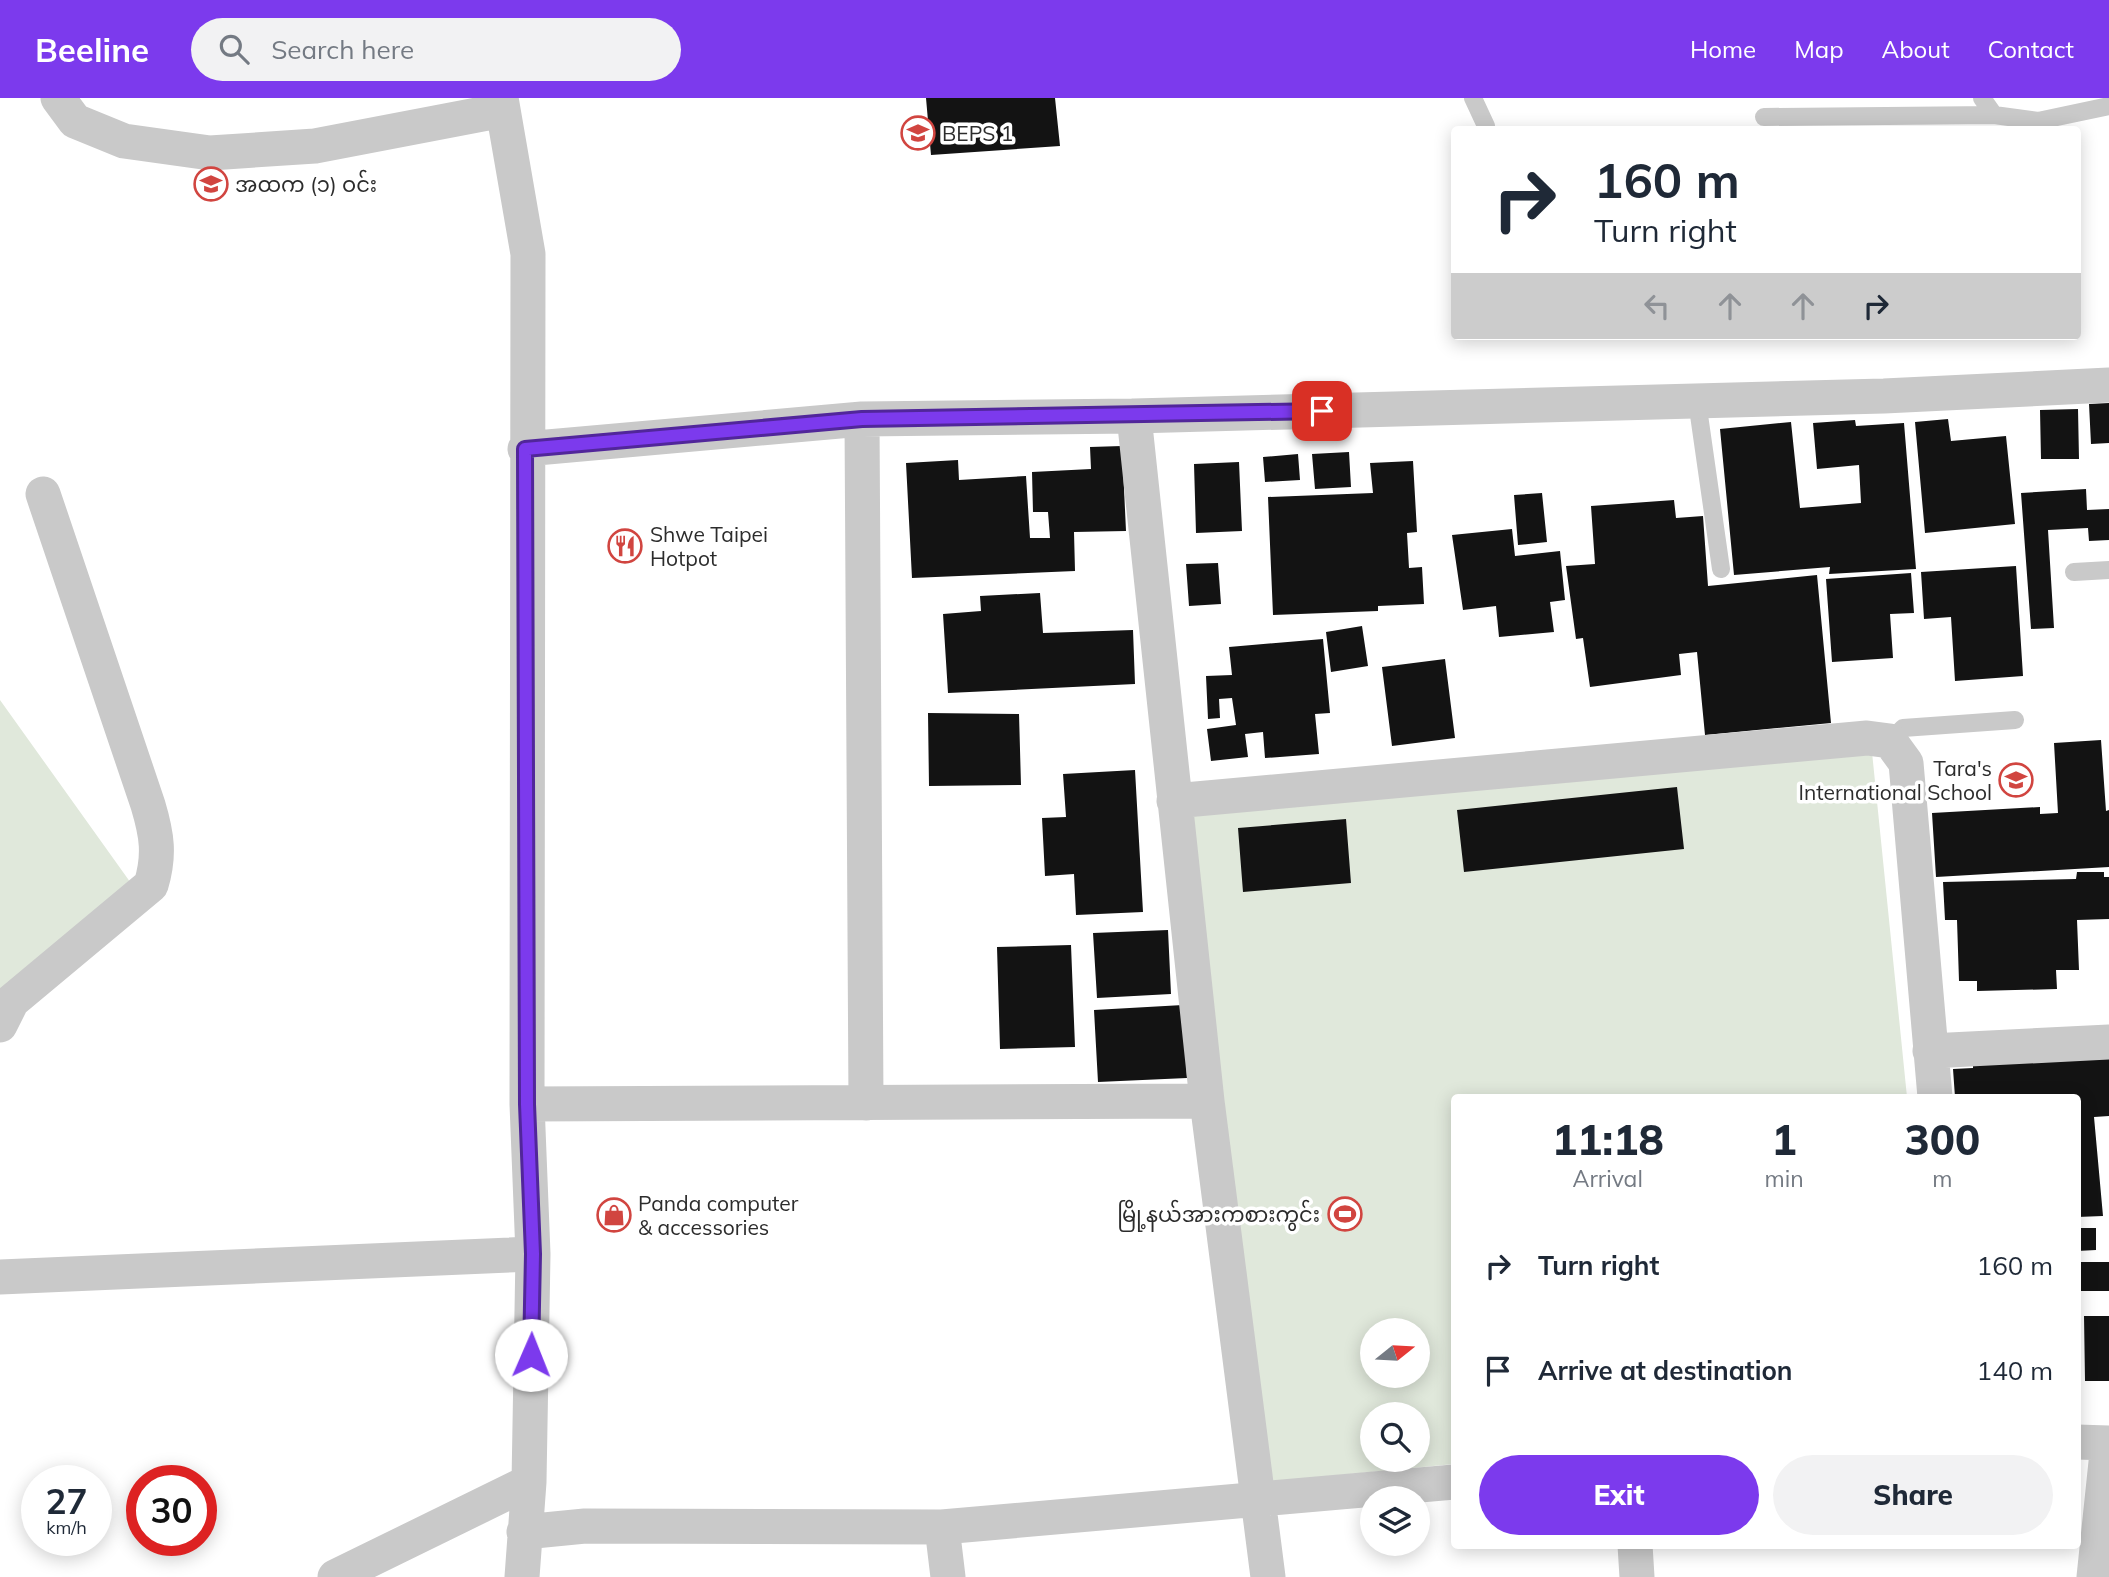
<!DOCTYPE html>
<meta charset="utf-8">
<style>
body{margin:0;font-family:Mulish,"Noto Sans Myanmar",sans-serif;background:#f2f2f3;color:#1f2937;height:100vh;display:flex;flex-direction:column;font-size:26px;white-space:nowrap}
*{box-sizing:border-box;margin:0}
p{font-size:23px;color:#747a83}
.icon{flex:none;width:38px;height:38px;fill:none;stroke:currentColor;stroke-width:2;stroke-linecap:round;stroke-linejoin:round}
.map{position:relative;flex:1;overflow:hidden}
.side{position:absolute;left:1451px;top:996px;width:630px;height:455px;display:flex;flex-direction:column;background:#fff;border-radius:7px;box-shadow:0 4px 18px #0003}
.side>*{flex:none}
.guide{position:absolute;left:1451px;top:28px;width:630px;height:214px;border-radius:7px;box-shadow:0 4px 18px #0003;background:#fff;color:#1f2937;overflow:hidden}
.needle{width:46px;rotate:72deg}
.buttons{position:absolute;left:1360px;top:1220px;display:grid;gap:14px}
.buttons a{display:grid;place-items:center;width:70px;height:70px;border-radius:50%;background:#fff;box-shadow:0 4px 18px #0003;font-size:35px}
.speed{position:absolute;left:21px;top:1367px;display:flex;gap:14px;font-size:35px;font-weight:700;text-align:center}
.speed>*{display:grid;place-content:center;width:91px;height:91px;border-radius:50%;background:#fff;box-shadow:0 4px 18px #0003;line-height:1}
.speed small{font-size:18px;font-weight:400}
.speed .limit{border:10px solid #d22;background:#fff;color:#111}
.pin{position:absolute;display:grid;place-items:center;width:60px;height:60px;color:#fff;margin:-30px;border-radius:14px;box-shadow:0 4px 10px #0006}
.me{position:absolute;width:77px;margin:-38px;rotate:1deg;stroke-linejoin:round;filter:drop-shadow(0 0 5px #0008)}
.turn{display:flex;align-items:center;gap:24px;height:147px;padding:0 28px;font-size:32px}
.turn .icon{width:91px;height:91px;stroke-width:2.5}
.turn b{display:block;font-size:49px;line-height:60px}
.lanes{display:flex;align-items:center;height:66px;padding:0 28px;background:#0003;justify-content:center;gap:35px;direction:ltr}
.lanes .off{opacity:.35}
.eta{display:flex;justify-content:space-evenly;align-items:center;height:119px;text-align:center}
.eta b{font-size:42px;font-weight:800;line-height:49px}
.cta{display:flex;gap:14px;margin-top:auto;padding:14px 28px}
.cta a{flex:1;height:80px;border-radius:42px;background:#7c3aed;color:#fff;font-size:28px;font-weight:800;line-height:80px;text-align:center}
.cta a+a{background:#f2f2f3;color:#1f2937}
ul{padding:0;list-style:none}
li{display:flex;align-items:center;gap:21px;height:105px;padding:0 28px}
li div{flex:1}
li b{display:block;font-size:26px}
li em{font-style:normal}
header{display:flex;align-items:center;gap:42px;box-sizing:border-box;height:98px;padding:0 35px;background:#7c3aed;color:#fff}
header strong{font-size:33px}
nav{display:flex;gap:38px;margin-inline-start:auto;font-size:24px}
.search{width:490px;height:63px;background:#f2f2f3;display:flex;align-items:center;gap:18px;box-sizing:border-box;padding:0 24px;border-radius:38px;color:#747a83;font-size:26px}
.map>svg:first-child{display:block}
</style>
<header>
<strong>Beeline</strong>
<div class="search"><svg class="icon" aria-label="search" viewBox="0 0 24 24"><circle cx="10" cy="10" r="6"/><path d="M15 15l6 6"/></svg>Search here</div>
<nav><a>Home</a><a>Map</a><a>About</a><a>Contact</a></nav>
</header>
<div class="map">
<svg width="2109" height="1479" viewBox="0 0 2109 1479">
<rect width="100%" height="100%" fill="#fff"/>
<path fill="#e0e8db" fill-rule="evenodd" d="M0,602L133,788L0,894Z
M1872,654L1907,999H1454V1366L1267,1384L1190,711ZM1372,1232H1418V1278H1372ZM1372,1316H1418V1362H1372Z"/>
<path fill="#131313" d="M926,0H1055L1060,48L931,57Z
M2109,305V345L2091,346L2089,306Z
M2078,311L2079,361H2041L2040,312Z
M1948,321L1951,343L2006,338L2015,426L1925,435L1915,324Z
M1855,322L1856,328L1904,325L1916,471L1829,476L1830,469L1734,477L1720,331L1791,324L1800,410L1861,405L1859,367L1817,371L1813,325Z
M1122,348L1126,433L1074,434L1075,473L912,480L906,365L958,362L959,382L1026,378L1030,440H1050L1048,414H1033L1032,374L1091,371L1090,349Z
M1349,354L1351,389L1315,391L1312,356Z
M1298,356L1300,382L1265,384L1263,359Z
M1413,363L1417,434L1407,435L1409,470L1422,469L1424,506L1378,508V513L1273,517L1268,399L1373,395L1370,365Z
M1239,364L1242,433L1196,435L1194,366Z
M2086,391L2087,412L2109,411V442L2089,443L2088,430L2048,432L2054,530L2031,531L2021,395Z
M1542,395L1547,444L1518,447L1514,397Z
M1674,402L1676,420L1703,418L1708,488L1817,477L1831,625L1705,637L1697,554L1679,556L1681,577L1590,589L1583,540L1576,541L1566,468L1595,466L1591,408Z
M1512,431L1515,458L1560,453L1565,502L1550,504L1554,534L1499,539L1496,508L1463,512L1452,437Z
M1218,465L1221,506L1189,508L1186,466Z
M2016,468L2023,578L1955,583L1951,519L1924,521L1921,474Z
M1911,475L1914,515L1890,516L1893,560L1832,564L1826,481Z
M1040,495L1043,535L1133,532L1135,586L948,595L943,516L981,513L980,498Z
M1362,528L1368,568L1331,574L1326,534Z
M1323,541L1330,615L1315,616L1319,656L1265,660L1263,634L1245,636L1248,659L1211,663L1207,631L1236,627L1232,600L1219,601L1220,620L1208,621L1206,578L1232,577L1229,549Z
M1445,561L1455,640L1392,648L1382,569Z
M928,615L1019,616L1021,687L929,688Z
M2101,642L2106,713L2109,712V769L1936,779L1932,715L2040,709V716L2058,715L2054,645Z
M1135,672L1143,814L1076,817L1074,776L1045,778L1042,720L1066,719L1063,676Z
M1677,689L1684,751L1464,774L1457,712Z
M1346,721L1351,785L1243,794L1238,730Z
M2077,774H2104V779H2109V821L2077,822L2079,872H2056L2057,891L1977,893V883H1959L1957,822H1945L1943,784L2076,781Z
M1168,832L1171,896L1097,900L1093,835Z
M1071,847L1075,949L1000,951L997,849Z
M1183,907L1187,980L1098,984L1094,912Z
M2109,959V1018L2094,1019L2103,1118L2077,1119V999H1955L1953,971L1973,970V963Z
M2077,1130H2096V1152L2077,1153Z
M2080,1164H2109V1193H2080Z
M2084,1218H2109V1283H2085Z"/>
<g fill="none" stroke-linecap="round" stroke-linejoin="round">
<path stroke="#c9c9c9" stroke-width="18" d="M1473,0L1486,28
M1982,0L1994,17L2038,23L2109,8
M1764,19L1994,17
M1697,303L1721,471
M2074,474L2109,472
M1890,643L1903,630L2015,622"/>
<path stroke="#c9c9c9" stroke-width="35" d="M58,0L75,23L124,43L210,55L315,48L503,12
M501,0L528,156L527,1006L533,1156L529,1384L522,1479
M1134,318L1207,1003L1268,1479
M862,321L866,1005
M525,351L862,321L1134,318L1884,298L2109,287
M1174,703L1867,640L1890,643L1906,665L1935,999
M0,927L12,903L151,787C160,757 157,737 148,707L43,396
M1930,953L2109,944
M527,1006L1207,1003
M0,1179L533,1156
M2077,1344L2109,1345
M942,1429L948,1479
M524,1434L585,1428L942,1429L1454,1384
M1635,1447L1637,1479
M335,1479L529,1384
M2094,1479L2108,1345"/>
</g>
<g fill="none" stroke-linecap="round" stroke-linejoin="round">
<defs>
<path id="route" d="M531,1257L533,1156L527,1006L525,351L862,321L1322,313"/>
</defs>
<use href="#route" stroke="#51269a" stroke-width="18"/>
<use href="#route" stroke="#7c3aed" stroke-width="12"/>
</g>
<defs>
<symbol id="school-ring" viewBox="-11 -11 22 22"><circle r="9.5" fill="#fff" stroke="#d14540" stroke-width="1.5"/><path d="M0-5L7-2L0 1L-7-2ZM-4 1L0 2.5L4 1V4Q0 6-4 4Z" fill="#d14540"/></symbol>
<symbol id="restaurant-ring" viewBox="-11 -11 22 22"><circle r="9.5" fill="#fff" stroke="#d14540" stroke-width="1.5"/><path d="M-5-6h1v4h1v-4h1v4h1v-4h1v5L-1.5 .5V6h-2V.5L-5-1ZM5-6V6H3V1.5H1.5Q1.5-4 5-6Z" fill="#d14540"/></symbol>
<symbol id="stadium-ring" viewBox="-11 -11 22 22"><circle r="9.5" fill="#fff" stroke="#d14540" stroke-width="1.5"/><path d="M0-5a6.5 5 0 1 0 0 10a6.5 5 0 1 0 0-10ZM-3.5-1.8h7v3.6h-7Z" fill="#d14540"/></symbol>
<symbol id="shop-ring" viewBox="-11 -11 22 22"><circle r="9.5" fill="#fff" stroke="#d14540" stroke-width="1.5"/><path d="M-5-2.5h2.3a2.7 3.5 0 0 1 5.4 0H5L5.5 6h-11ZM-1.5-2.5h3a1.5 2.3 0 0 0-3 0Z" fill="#d14540"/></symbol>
</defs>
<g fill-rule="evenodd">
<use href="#school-ring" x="899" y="16" width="38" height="38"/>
<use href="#school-ring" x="192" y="67" width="38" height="38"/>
<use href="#restaurant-ring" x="606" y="429" width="38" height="38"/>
<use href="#school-ring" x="1997" y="663" width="38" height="38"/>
<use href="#stadium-ring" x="1326" y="1097" width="38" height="38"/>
<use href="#shop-ring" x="595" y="1098" width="38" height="38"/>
</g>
<g text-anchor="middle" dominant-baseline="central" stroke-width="7" stroke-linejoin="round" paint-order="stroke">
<g font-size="21" fill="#2c2c2c" stroke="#fff" text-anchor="start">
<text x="942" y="35">BEPS 1</text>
<text x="235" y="86">အထက (၁) ဝင်း</text>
<text x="650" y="436">Shwe Taipei<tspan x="650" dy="24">Hotpot</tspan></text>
<text x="1992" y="670" text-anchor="end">Tara's<tspan x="1992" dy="24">International School</tspan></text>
<text x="638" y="1105">Panda computer<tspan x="638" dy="24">&amp; accessories</tspan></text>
<text x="1320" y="1116" text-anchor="end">မြို့နယ်အားကစားကွင်း</text>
</g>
</g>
</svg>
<div class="buttons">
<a><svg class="needle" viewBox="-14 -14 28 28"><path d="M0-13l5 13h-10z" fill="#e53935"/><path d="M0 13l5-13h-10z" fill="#747a83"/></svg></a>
<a><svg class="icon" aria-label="search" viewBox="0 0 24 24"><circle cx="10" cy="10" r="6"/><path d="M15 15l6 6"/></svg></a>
<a><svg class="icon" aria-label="layers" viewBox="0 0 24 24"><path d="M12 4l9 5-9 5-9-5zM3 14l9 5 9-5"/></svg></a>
</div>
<div class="speed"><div>27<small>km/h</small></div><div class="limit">30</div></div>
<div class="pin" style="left:1322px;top:313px;background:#d93025"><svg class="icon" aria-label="arrive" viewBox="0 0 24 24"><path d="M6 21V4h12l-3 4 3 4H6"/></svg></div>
<svg class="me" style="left:531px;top:1257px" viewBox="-20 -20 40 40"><circle r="19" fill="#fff"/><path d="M0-13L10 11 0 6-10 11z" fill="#7c3aed"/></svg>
<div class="guide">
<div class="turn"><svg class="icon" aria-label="right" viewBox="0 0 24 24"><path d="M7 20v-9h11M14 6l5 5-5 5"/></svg><div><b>160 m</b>Turn right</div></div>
<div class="lanes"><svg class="icon off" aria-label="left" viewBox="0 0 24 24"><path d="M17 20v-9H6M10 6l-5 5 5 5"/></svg><svg class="icon off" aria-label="ahead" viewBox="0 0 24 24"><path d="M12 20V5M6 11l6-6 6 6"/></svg><svg class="icon off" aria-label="ahead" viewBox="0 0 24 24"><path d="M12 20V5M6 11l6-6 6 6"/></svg><svg class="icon" aria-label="right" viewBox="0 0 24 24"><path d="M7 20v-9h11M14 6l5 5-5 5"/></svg></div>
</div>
<section class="side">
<div class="eta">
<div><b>11:18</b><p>Arrival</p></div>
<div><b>1</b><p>min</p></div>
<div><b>300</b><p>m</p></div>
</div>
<ul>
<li><svg class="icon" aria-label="right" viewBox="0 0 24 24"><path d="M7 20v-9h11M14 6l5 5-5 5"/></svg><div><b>Turn right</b></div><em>160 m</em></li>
<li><svg class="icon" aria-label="arrive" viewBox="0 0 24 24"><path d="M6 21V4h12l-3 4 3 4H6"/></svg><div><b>Arrive at destination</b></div><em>140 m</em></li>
</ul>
<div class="cta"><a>Exit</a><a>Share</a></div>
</section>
</div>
